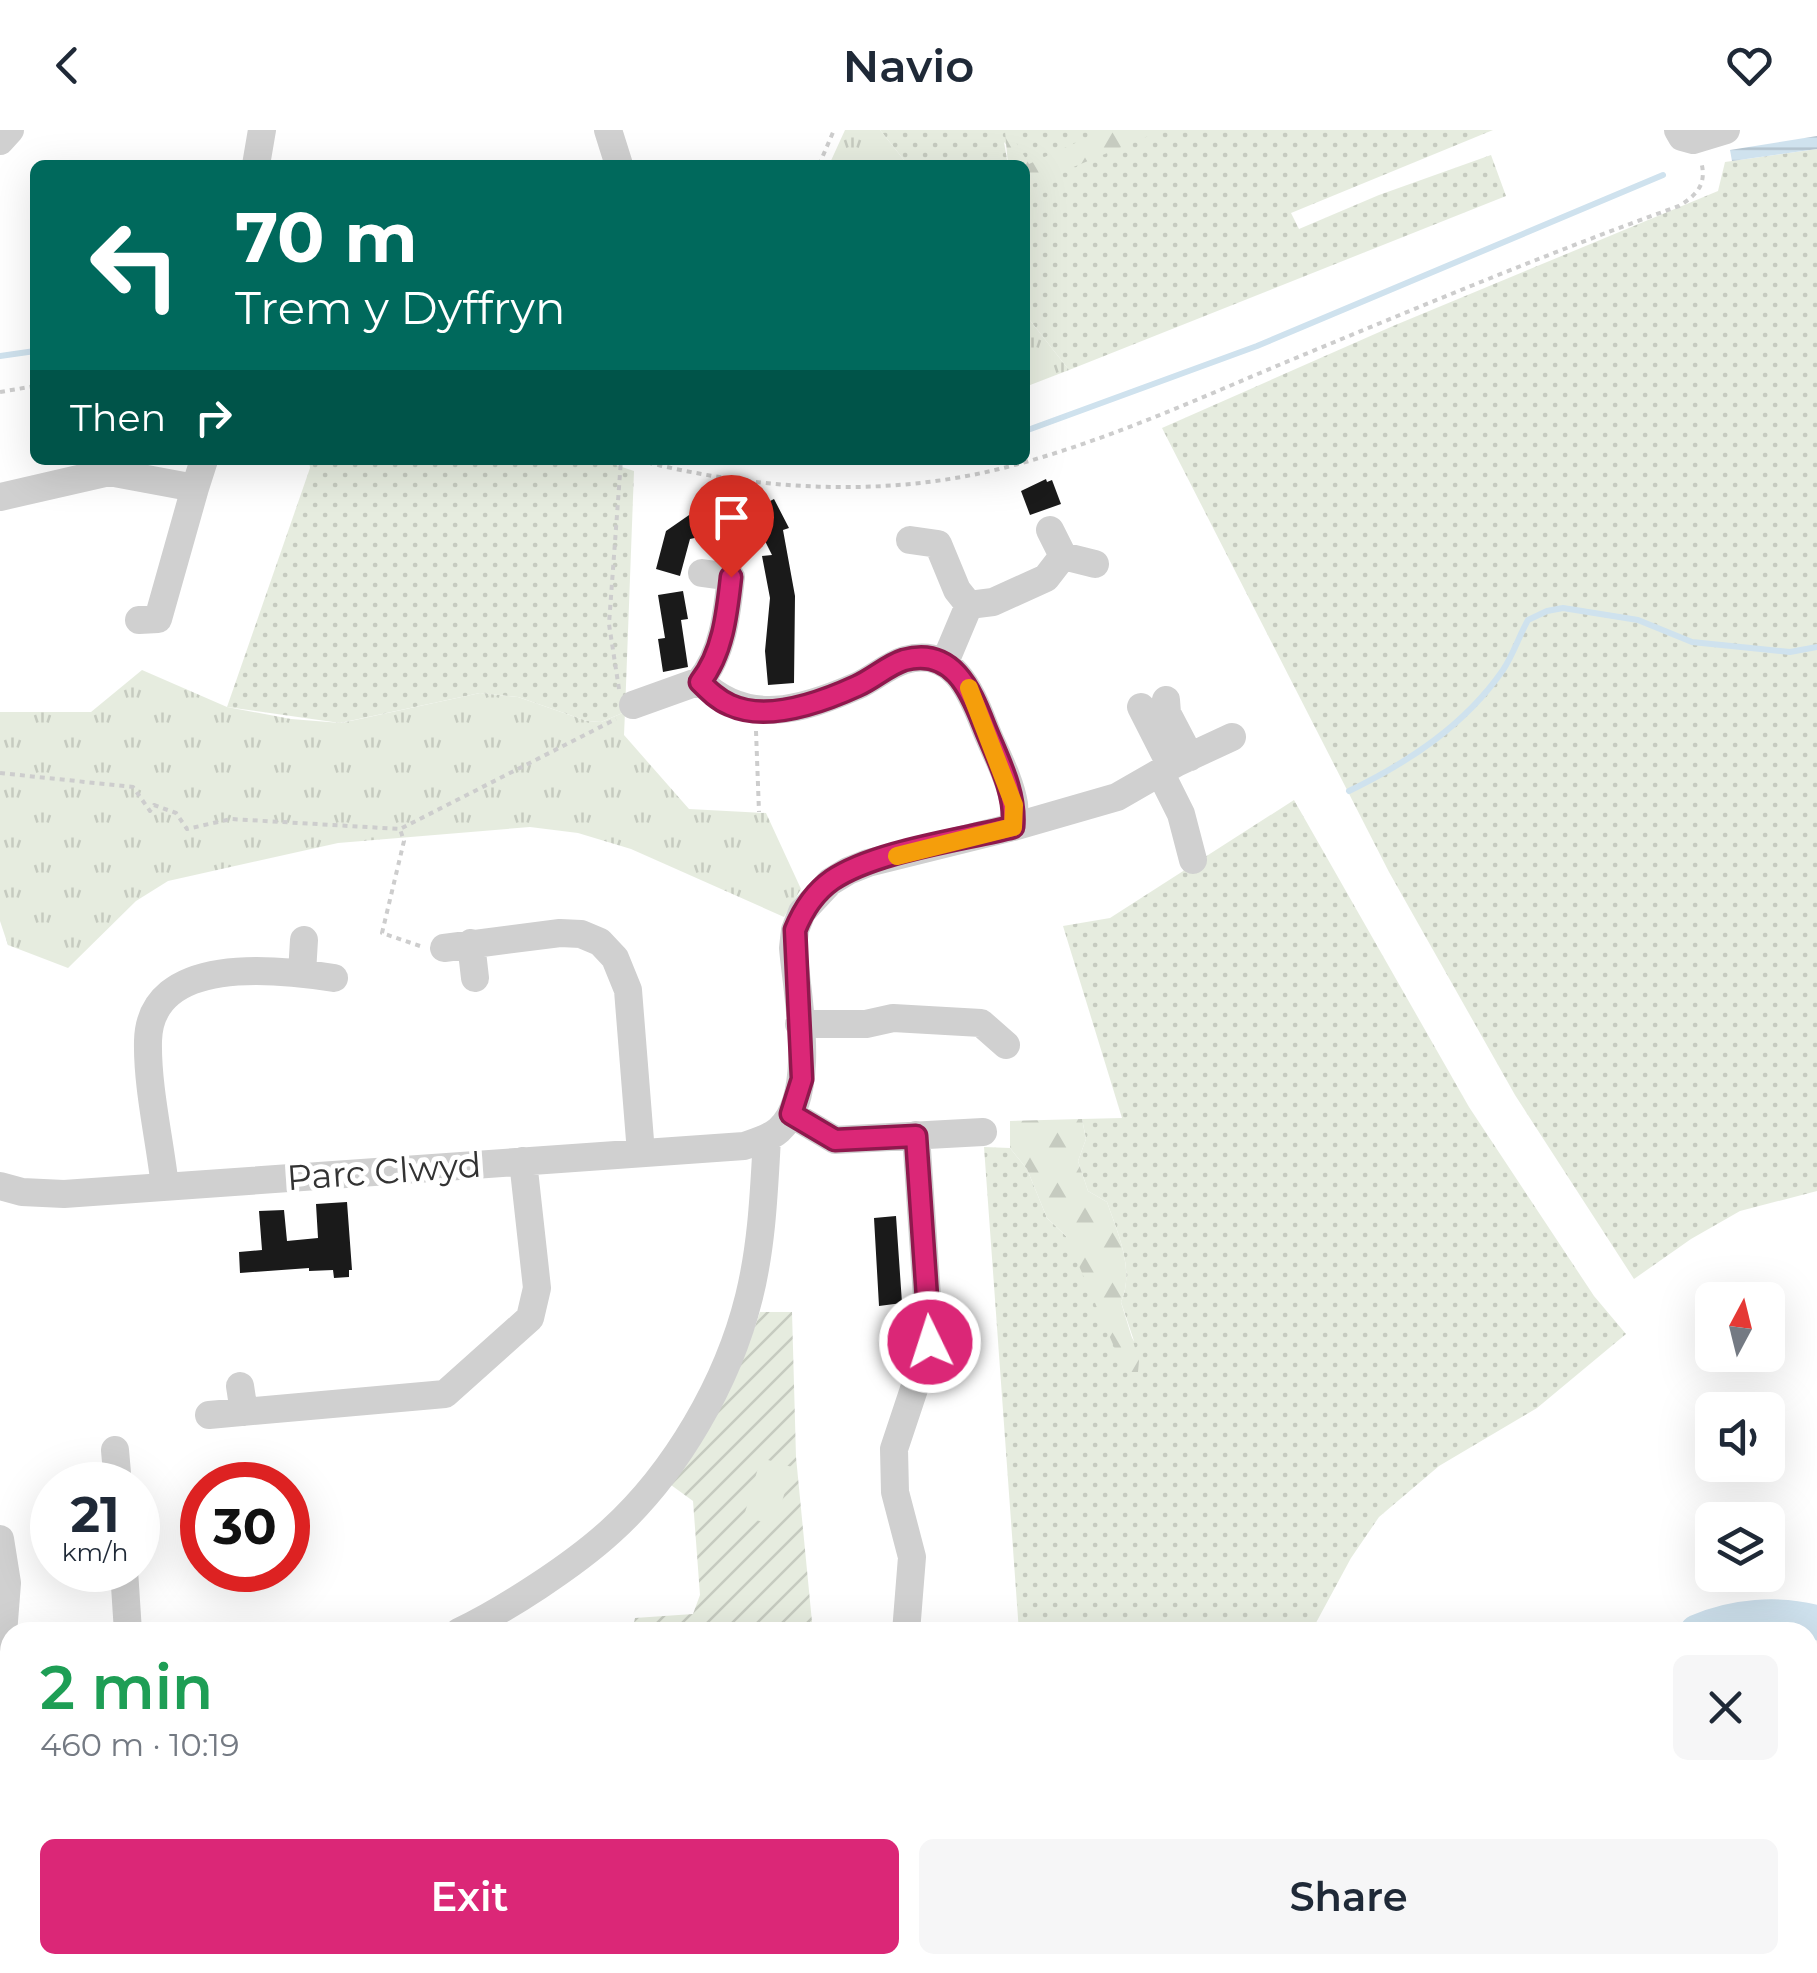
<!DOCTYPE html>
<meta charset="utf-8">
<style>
body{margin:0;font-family:Montserrat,sans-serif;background:#f6f6f7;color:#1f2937;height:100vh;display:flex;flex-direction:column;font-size:38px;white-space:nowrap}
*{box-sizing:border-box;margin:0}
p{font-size:32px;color:#747a83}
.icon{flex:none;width:55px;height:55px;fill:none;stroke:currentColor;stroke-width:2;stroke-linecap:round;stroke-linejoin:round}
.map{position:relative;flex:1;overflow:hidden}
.sheet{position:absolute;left:0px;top:1492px;width:1818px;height:352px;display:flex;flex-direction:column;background:#fff;border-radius:30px 30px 0 0;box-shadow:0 10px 40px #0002}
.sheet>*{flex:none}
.guide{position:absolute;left:30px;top:30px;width:1000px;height:305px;border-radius:15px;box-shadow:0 10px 40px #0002;background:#00695c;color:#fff;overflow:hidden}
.needle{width:65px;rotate:7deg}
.fabs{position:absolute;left:1695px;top:1152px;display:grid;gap:20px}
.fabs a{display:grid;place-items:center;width:90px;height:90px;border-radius:15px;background:#fff;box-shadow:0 10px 40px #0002;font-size:50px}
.speed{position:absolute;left:30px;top:1332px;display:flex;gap:20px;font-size:50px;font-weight:700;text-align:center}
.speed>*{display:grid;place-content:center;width:130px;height:130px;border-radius:50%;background:#fff;box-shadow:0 10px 40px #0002;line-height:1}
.speed small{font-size:25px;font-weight:400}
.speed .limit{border:15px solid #d22;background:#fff;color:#111}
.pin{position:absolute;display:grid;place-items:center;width:85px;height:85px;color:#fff;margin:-102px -42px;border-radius:50% 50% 50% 0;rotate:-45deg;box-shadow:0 0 10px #0007}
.pin .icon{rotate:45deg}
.me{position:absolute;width:110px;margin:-55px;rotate:356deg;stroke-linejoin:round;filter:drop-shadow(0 0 8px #0008)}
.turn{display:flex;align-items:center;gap:35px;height:210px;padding:0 40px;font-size:45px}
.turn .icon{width:130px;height:130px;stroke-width:2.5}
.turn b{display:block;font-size:70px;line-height:85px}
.then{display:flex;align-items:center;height:95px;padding:0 40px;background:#0003;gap:20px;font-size:38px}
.round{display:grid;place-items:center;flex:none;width:105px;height:105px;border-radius:15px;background:#f6f6f7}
.summary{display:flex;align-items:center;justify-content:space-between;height:170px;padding:0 40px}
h1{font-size:60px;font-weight:600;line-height:75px;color:#1e9e55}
.primary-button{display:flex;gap:20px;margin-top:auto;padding:20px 40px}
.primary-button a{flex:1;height:115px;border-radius:15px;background:#db2777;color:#fff;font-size:40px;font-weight:600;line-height:115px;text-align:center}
.primary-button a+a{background:#f6f6f7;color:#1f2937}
header{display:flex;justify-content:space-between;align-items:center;height:130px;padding:0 40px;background:#fff;font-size:45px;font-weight:600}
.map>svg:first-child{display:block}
</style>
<header><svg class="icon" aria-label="back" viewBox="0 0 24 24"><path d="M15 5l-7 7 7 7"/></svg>Navio<svg class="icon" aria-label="heart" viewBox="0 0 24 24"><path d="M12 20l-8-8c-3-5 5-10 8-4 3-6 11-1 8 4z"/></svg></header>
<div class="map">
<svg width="1817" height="1843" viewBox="0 0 1817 1843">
<defs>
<pattern id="grass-dots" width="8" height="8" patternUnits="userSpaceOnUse" patternTransform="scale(2.5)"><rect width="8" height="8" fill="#e6ecdf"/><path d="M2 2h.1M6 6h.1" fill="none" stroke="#c6cbc0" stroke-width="1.8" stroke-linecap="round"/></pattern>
<pattern id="forest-firs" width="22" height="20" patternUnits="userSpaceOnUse" patternTransform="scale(2.5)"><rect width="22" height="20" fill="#e6ecdf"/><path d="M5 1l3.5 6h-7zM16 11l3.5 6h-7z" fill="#c6cbc0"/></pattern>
<pattern id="park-tufts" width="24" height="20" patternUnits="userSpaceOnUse" patternTransform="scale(2.5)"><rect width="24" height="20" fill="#e6ecdf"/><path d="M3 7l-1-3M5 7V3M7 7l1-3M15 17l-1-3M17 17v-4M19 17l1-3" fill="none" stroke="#c6cbc0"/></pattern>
<pattern id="garden-furrows" width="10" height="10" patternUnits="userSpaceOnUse" patternTransform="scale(2.5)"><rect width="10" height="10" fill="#e6ecdf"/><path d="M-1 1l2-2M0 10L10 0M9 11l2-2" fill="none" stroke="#c6cbc0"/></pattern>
<pattern id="water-rules" width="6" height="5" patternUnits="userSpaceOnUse" patternTransform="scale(2.5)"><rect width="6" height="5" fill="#cfe2ee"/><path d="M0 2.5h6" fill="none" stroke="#b2c2cd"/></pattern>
</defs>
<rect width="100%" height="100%" fill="#fff"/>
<path fill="url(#grass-dots)" d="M880,0H1493L1291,83L1299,99L1379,65L1491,25L1506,66L1069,240L1025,184V57L1037,51L1004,12L1008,35H908Z
M1817,19V1061L1740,1081L1691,1109L1634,1149L1515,965L1389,742L1162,298L1393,196L1718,61L1725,32Z
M309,330H601L634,341L625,582L601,592L587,591L518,567L480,563L340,593L227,577L310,338Z
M1294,670L1469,977L1594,1166L1626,1204L1537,1278L1439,1336L1379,1387L1351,1428L1311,1502H1019L984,1017L1010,1018L1027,1039L1047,1088L1066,1106L1134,1211L1121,1172C1135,1140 1118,1104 1107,1072L1088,1061L1078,1031L1086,1009L1082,989L1122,988L1063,796L1110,788Z"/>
<path fill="url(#forest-firs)" d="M1014,0L1017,14L1029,34L1104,0H1163L1025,57V35H1008L1005,1Z
M1082,989L1086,1009L1078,1031L1088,1061L1107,1072C1118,1104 1135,1140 1121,1172L1139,1231L1138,1242H1125L1066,1106L1047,1088L1027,1039L1010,1018V991Z"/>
<path fill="url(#park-tufts)" d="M845,0H880L908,35H829Z
M1025,184L1069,240L1025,257Z
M142,540L227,577L291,589L341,593L480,563L518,567L587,591L601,592L625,582L624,605L689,679L766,683L801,759L784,787L631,719L578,703L530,697L338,713L168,751L136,771L68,838L8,815L0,791V582H91Z"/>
<path fill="url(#garden-furrows)" d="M760,1182H792L796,1327L813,1502H632L635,1488L693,1484L700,1465L693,1371L671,1355C711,1300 738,1246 760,1182Z"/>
<path fill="#e6ecdf" d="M761,1328L792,1337L775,1396L744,1386Z"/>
<path fill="url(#water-rules)" d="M1817,6V19L1732,31L1730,20Z"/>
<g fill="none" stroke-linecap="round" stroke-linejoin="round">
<path stroke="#cfe2ee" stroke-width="6" d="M0,226L35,221
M1025,301L1257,216L1663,45
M1349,661C1409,632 1465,595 1503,540C1513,525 1519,506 1528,490L1547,481L1563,478L1638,490L1692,512L1790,522L1817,517"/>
<path stroke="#cfe2ee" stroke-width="35" d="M1697,1502C1733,1486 1779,1482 1817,1493
M1130,1843L1136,1835"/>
</g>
<path fill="#1a1a1a" d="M1046,349L1047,352L1052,350L1061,374L1030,385L1021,361Z
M774,369L789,398L783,400L795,466L794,553L768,555L765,521L770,468L762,426L772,425L750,381Z
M726,376L731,400L690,409L680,446L656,439L666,401L692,383Z
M683,461L688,489L681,490L688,537L663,542L658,509L665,508L658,465Z
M347,1072L352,1140H349V1147L334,1148L333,1140L309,1141V1138L240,1143L239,1122L262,1120L259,1081L284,1080L287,1111L318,1108L316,1074Z
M896,1086L902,1173L879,1176L874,1088Z"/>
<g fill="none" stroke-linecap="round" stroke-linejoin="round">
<path stroke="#cdcdcd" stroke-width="4" stroke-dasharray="5 5" stroke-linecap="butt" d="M819,35L834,0
M0,262L35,256
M638,330C753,360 882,368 999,339C1100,314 1195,270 1291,230C1419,177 1548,123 1679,76C1698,64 1707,54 1701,31
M619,559L609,494L621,330
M756,601L759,682
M0,643L133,657L150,681L154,675L176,683L187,699L231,689L400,699L404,711L382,803L420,816
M402,698L616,589"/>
<path stroke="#d0d0d0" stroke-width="28" d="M608,0L619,35
M1678,0L1682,7L1693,10L1726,0
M0,11L10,0
M256,35L262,0
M195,358L204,330
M0,367L109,342L195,358L158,489L139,490
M1050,400L1063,426
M910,410L938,414L957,460L969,475
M945,532L969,475L993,472L1046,448L1063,426L1095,434
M700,551C723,523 727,483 731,447L702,443
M1166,570L1167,583L1190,627
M633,575L700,551C747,597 802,580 857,556C873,549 888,535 905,530C952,517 970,559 984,595C993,619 1010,648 1014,674C1015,681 1013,690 1013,697
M1141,577L1171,636
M1160,642L1181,684L1193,730
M471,813L475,848
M444,818L560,803L581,804L600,812L615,828L628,860L641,1023
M302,843L304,810
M799,894H866L893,888L981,893L1006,915
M791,984L835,1010L983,1002
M0,1056L22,1062L64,1064L744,1016C756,1012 770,1008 779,1000C818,965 797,865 793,818L795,800L802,782L830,752L848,741L868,733L1013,697L1117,667L1176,633L1232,607
M165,1057C160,1011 147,957 148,911C150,824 277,839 334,848
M240,1256L244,1282
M209,1285L445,1264L530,1188L537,1158L523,1031
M115,1320L118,1355
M0,1409L7,1453L3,1504L5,1557
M124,1440L128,1502
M459,1502C505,1480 574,1435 611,1401C676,1342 728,1252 749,1167C762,1115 764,1061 767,1008
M906,1502L912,1427L895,1362L894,1319L930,1211L916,1005
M441,1835L442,1843
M809,1835L810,1843
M993,1835V1843"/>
</g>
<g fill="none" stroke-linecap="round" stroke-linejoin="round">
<defs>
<path id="route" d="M731,447C727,483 723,523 700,552C709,561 718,570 730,575C767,592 822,572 857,556C873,549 888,535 904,530C952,517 970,559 984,595C997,628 1016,661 1013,697C961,710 875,721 832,750C815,762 803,780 795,800L802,949L791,984L835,1010L916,1006L930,1212"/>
</defs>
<use href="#route" stroke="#8e194d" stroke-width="25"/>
<use href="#route" stroke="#db2777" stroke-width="18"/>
<path stroke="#f59e0b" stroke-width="18" d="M897,726L1013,697L1014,675L969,558"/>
</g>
<g text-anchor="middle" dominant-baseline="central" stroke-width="10" stroke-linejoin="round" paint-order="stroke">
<g font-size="35" fill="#333" stroke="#fff">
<text transform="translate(384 1041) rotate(-4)">Parc Clwyd</text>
</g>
</g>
</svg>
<div class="fabs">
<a><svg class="needle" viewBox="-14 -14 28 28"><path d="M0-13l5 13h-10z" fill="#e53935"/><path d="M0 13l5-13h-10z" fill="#747a83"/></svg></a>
<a><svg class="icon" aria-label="sound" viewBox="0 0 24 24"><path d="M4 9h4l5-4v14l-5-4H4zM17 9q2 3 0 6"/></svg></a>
<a><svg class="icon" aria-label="layers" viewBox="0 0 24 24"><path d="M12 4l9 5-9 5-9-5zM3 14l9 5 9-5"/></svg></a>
</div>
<div class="speed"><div>21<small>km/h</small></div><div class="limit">30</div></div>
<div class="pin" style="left:731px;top:447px;background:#d93025"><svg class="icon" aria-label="arrive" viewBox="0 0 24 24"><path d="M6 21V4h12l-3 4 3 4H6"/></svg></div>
<svg class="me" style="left:930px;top:1212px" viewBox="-20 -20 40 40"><circle r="17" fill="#db2777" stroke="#fff" stroke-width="3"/><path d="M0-11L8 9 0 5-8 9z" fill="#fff"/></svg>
<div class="guide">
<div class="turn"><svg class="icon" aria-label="left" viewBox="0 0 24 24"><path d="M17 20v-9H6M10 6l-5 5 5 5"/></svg><div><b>70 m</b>Trem y Dyffryn</div></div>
<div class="then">Then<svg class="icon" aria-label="right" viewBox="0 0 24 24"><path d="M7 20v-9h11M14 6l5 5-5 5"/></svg></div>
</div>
<section class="sheet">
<div class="summary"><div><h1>2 min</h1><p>460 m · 10:19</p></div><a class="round"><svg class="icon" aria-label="close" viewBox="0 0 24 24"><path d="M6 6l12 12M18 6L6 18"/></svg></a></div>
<div class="primary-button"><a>Exit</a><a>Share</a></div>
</section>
</div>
